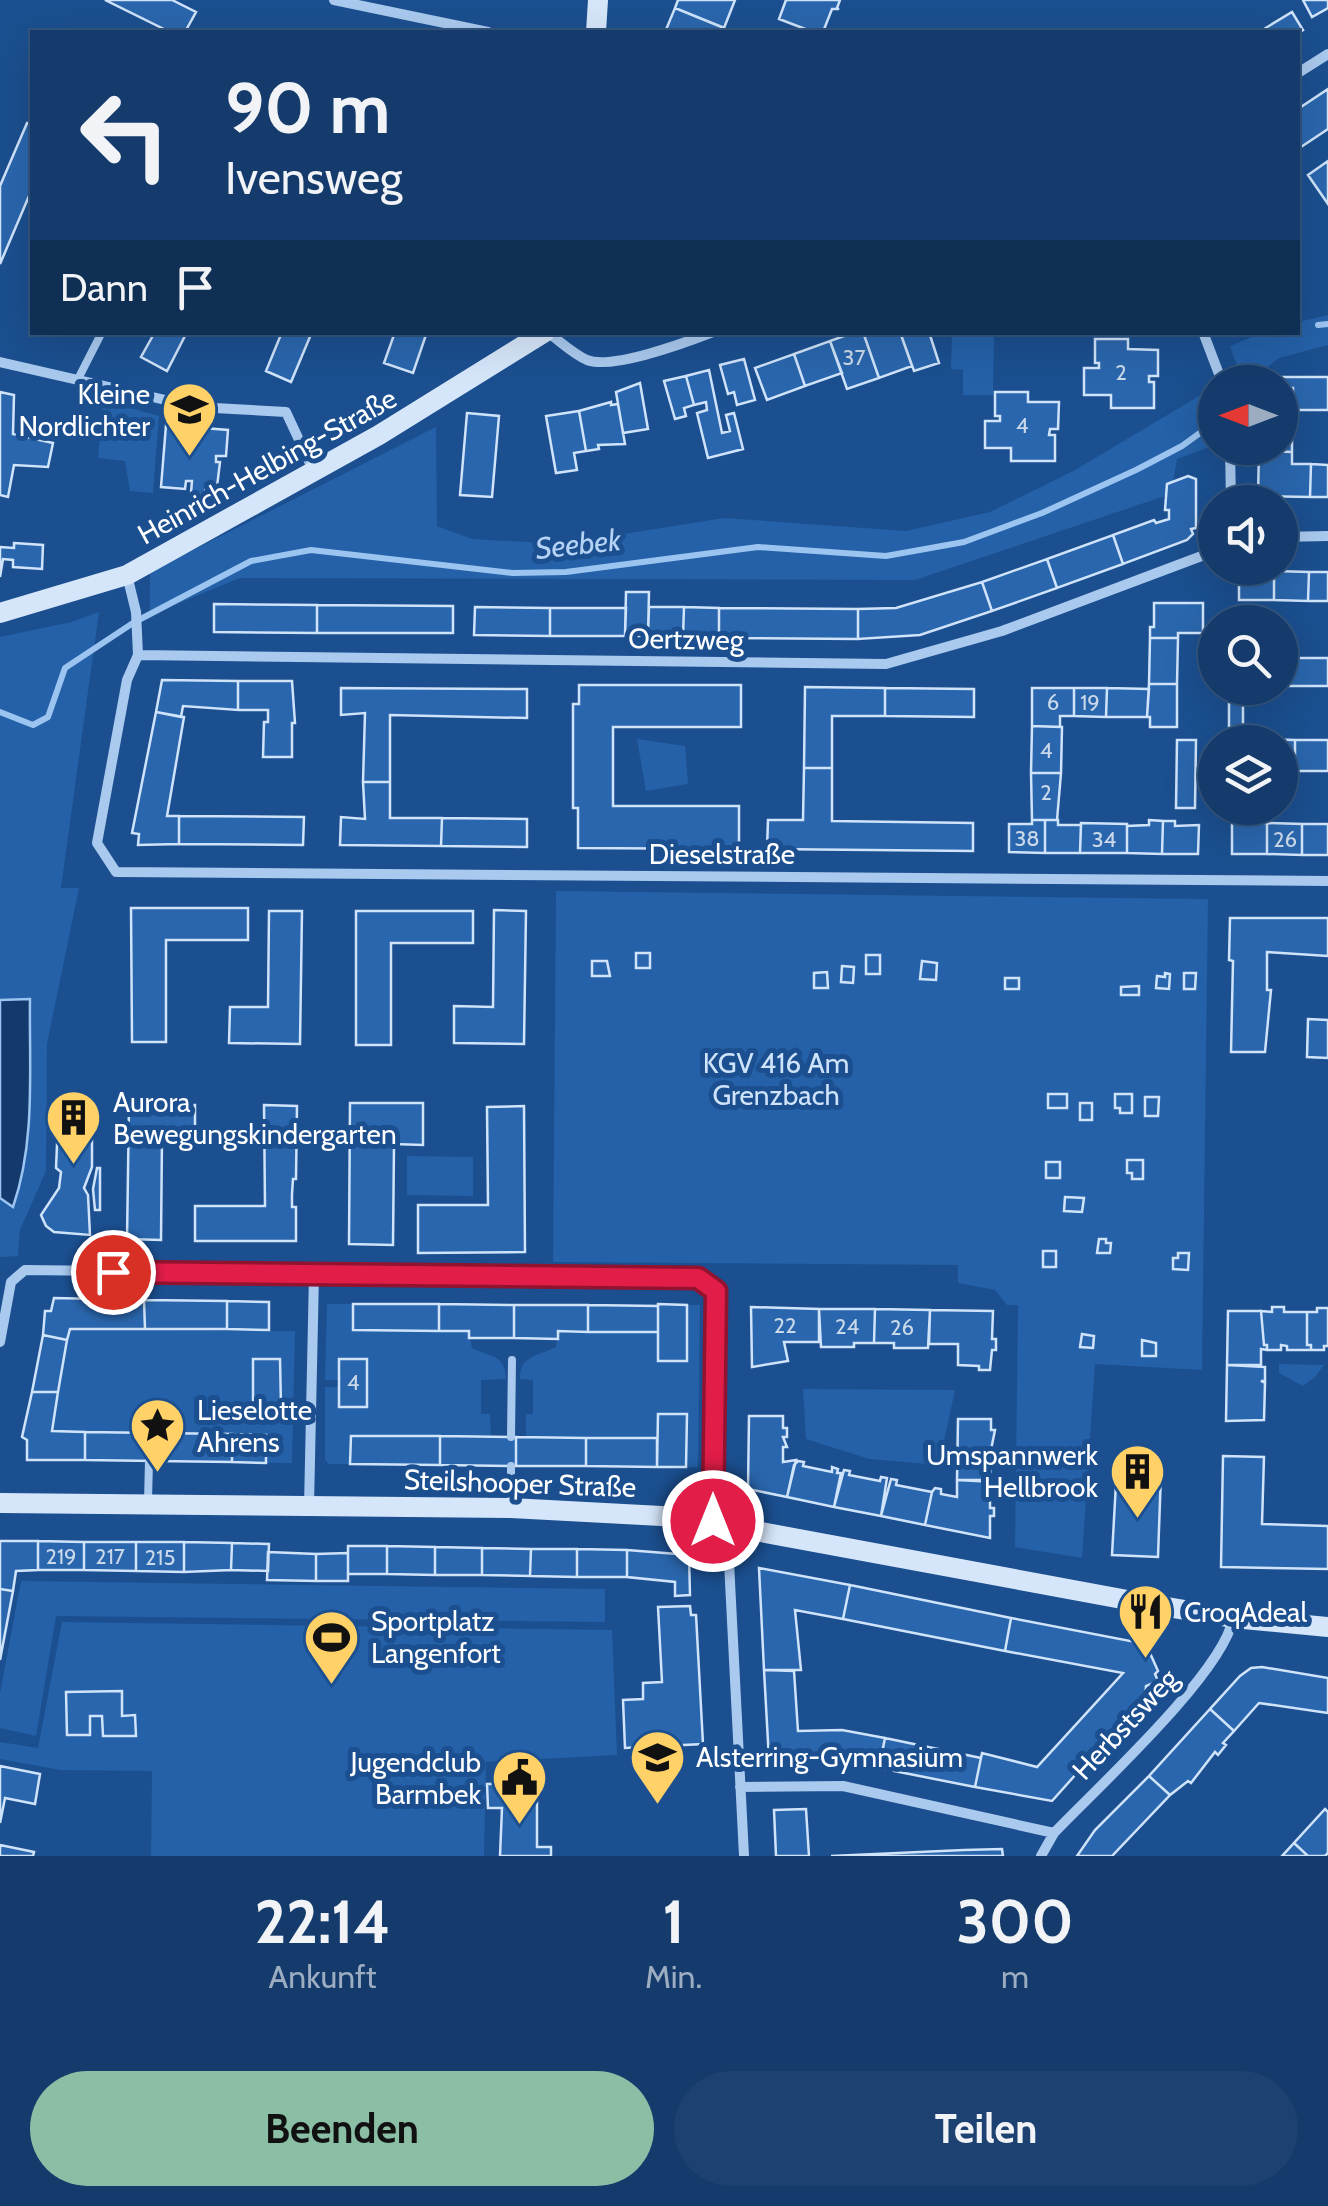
<!DOCTYPE html>
<html lang="de">
<meta charset="utf-8">
<style>
body{margin:0;font-family:Cabin,sans-serif;background:#1d4271;color:#f1f3f6;height:100vh;display:flex;flex-direction:column;font-size:38px;white-space:nowrap}
*{box-sizing:border-box;margin:0}
p{font-size:32px;color:#9dadc1}
.icon{flex:none;width:55px;height:55px;fill:none;stroke:currentColor;stroke-width:2;stroke-linecap:round;stroke-linejoin:round}
.map{position:relative;height:1856px;overflow:hidden}
.sheet{display:flex;flex-direction:column;background:#143b6b;flex:1}
.sheet>*{flex:none}
.banner{position:absolute;left:30px;top:30px;width:1270px;height:305px;border-radius:0px;box-shadow:0 10px 40px #0002,0 0 0 2px #33557e;background:#143b6b;color:#f1f3f6;overflow:hidden}
.needle{width:65px;rotate:270deg}
.controls{position:absolute;left:1198px;top:365px;display:grid;gap:20px}
.controls a{display:grid;place-items:center;width:100px;height:100px;border-radius:50%;background:#143b6b;box-shadow:0 10px 40px #0002,0 0 0 2px #33557e;font-size:50px}
.pin{position:absolute;display:grid;place-items:center;width:85px;height:85px;color:#fff;margin:-42px;border:5px solid #fff;border-radius:50%;box-shadow:0 2px 10px #0007}
.me{position:absolute;width:110px;margin:-55px;rotate:0deg;stroke-linejoin:round;filter:drop-shadow(0 0 8px #0008)}
.turn{display:flex;align-items:center;gap:35px;height:210px;padding:0 30px;font-size:45px}
.turn .icon{width:130px;height:130px;stroke-width:2.5}
.turn b{display:block;font-size:70px;line-height:85px}
.then{display:flex;align-items:center;height:95px;padding:0 30px;background:#0003;gap:20px;font-size:38px}
.eta{display:flex;justify-content:space-evenly;align-items:center;height:170px;text-align:center}
.eta b{font-size:60px;font-weight:800;line-height:70px}
.cta{display:flex;gap:20px;margin-top:auto;padding:20px 30px}
.cta a{flex:1;height:115px;border-radius:60px;background:#8abfa5;color:#111;font-size:40px;font-weight:800;line-height:115px;text-align:center}
.cta a+a{background:#1d4271;color:#f1f3f6}
.map>svg:first-child{display:block}
</style>
<div class="map">
<svg width="1328" height="1856" viewBox="0 0 1328 1856">
<rect width="100%" height="100%" fill="#1b4f8f"/>
<path fill="#2461a8" d="M1328,315V345L1279,358L1248,382H1243L1230,346L1262,333L1298,332V322Z
M952,333H994L993,395H963V370L951,369Z
M1211,389L1215,445L1177,459L1171,494L915,580L240,578L150,615V572L436,427L437,526L472,539L561,544L724,518L906,531L990,512L1075,470Z
M103,400L159,416L153,493L130,491L125,461L98,458Z
M99,612L61,888H79L47,1044L46,1171L20,1230L18,1256L0,1257V1198L13,1207L29,999L0,1000V637L71,622Z
M637,739L685,746L688,784L646,791Z
M556,891L1208,899L1202,1370L1095,1364L1082,1558L1015,1547L1018,1305H1007L995,1290L958,1283V1265L553,1262Z
M407,1156L473,1157V1196L407,1195Z
M327,1304H353V1330L469,1331L472,1348C492,1358 504,1353 506,1379L481,1380V1414H490L491,1437L351,1436L350,1464H329L325,1460V1387H339L367,1407V1359L339,1380H325Z
M687,1305H700L698,1467H686V1414H658L657,1438L526,1437V1414H533V1380L520,1379C519,1356 538,1356 556,1347L558,1331L658,1332L687,1360Z
M70,1329L295,1331L292,1463H266V1435L52,1431Z
M1279,1364L1324,1365L1315,1377L1303,1386L1279,1373Z
M803,1389L955,1390L939,1465L869,1459L806,1439Z
M21,1581L605,1589V1622L56,1616L36,1736L0,1728V1693Z
M62,1622L612,1630L617,1755L486,1762L484,1856H151L152,1771L60,1770L0,1759V1742L38,1748Z"/>
<path fill="#123a6d" stroke="#9cc4f0" stroke-width="2.5" d="M30,999C29,1068 36,1141 13,1207L0,1198V1000Z"/>
<g fill="none" stroke-linecap="round" stroke-linejoin="round">
<path stroke="#9cc4f0" stroke-width="6" d="M1318,325L1328,324
M0,712L33,725L48,717L65,668L133,623L251,561L311,550L513,573L566,572L758,547L886,556L964,542L1042,513L1136,470L1182,446L1204,430"/>
</g>
<path fill="#2a66ad" stroke="#cfe3fa" stroke-width="2.5" d="M105,0H172L196,12L185,32H170Z
M678,0H735L724,28L675,8Z
M786,0H840L837,8L839,9H832L823,32H813L779,19Z
M1303,0H1328V8L1312,17Z
M675,8L722,27L720,32H665Z
M1292,12L1303,30L1298,33L1259,32Z
M1328,89V129L1298,149V109Z
M27,123L32,125V189L0,264V186Z
M1328,161V204L1308,175Z
M155,332H187L167,371L141,357Z
M282,332H312L291,382L266,371Z
M395,332H427L413,373L384,363Z
M855,332H863L879,378L847,389L830,341Z
M863,332H900L912,366L879,378Z
M900,332H929L939,363L914,371Z
M1095,339H1128V349L1158,350V376H1149V382H1154V408H1111V395H1084V368H1099V363H1095Z
M830,341L842,373L805,386L794,354Z
M794,354L805,386L767,400L755,368Z
M744,359L755,400L737,405L734,392L728,394L720,365Z
M709,370L722,433L730,431L726,415L734,413L743,449L708,458L697,413L707,410L706,402L694,405L686,376Z
M686,376L694,405L684,408L686,416L675,419L664,381Z
M1260,377H1328V410H1293V388H1280V382H1260Z
M640,383L648,429L623,433L616,392Z
M1280,388H1293L1292,418H1280Z
M0,392L14,395L13,434L53,443L48,467L14,465L8,497L0,495Z
M995,392H1028V402H1059L1058,429H1050L1049,435H1055V461H1011V448H985V421H1000V416H995Z
M611,402V405L618,404L625,444L598,445L599,449L586,451L579,411Z
M579,411L586,451L574,453L577,470L556,473L546,416Z
M467,413L499,416L492,497L460,495Z
M1280,418H1292V452L1259,451V448H1280Z
M166,425L228,430L226,456H216V462H220L217,487L206,486L205,495L191,493L192,481H186L185,489L161,487Z
M1259,451L1292,452V464H1311L1310,497L1258,496Z
M1311,464L1328,465V497H1310Z
M1188,476L1196,479V528L1191,529L1193,534L1187,540L1123,564L1113,535L1154,520L1156,523L1169,519V510H1165L1167,484Z
M1113,535L1123,564L1057,588L1047,559Z
M14,543L43,545L42,569L13,567V560L3,559L0,577V547L14,548Z
M1047,559L1057,588L992,611L982,582Z
M1239,570L1274,571V600H1239Z
M1274,571L1309,572L1308,601L1274,600Z
M1309,572H1328V601H1308Z
M982,582L992,611L920,635L858,639V609L896,608Z
M626,592H649L648,636H625Z
M1154,603H1203V633H1178V638H1150V627H1154Z
M214,604L317,605V633L214,632Z
M317,605L453,606V633H317Z
M475,607L550,608V636L474,635Z
M649,607H684L683,637L648,636Z
M684,607L719,608V638L683,637Z
M550,608H626L625,636H550Z
M719,608L858,609V639L719,638Z
M1150,638H1178L1177,684H1149Z
M1280,658H1328V686H1280Z
M162,680L238,681V710L183,706L181,717L156,712Z
M238,681H292L295,723H292V757H263L264,722H268V710H238Z
M1149,684H1177V727H1150V717H1147Z
M579,685H741V727H613V806H739V849L578,848V808H573V704H579Z
M805,687L885,688V716H832V768H804Z
M341,688L527,689V718L390,715V782H363L365,713L341,715Z
M885,688L974,689V717L885,716Z
M1032,688H1074V716H1060V727L1032,726Z
M1074,688H1107L1106,717L1074,716Z
M1107,688L1149,689L1147,717H1106Z
M1229,688H1259V699H1243V727H1229Z
M156,712L184,717L167,816H179V844L138,845L139,834L132,833Z
M1032,726L1062,727L1061,773H1031Z
M1260,739L1295,740V771H1280V742H1260Z
M1177,740H1196L1195,808H1176Z
M1295,740H1328V771H1295Z
M804,768H832V821L973,823V851L767,849L768,820H803Z
M1031,773H1061L1057,820H1032Z
M363,782H390V818H442L441,846L340,845L341,817L365,819Z
M179,816L304,817L303,845L179,844Z
M442,818L527,819V847L441,846Z
M1032,820H1045V853L1009,852V824H1032Z
M1045,820H1058V825H1081L1080,853H1045Z
M1149,820L1163,821L1162,854L1127,853V826L1149,825Z
M1163,821H1175V826L1199,825L1198,854H1162Z
M1081,823L1127,824V853H1080Z
M1232,823H1267V854H1232Z
M1267,823L1302,824V855L1267,854Z
M1302,824H1328V855H1302Z
M131,908H248V940H166V1042H132Z
M494,910L526,911L524,1044L454,1043V1006L493,1007Z
M269,911H302L300,1044L229,1043L230,1007H268Z
M356,911H473V943H391V1045H356Z
M1230,918H1328V956L1267,952V990H1271L1265,1052H1231L1233,961L1229,960Z
M636,953H650V968H636Z
M866,955H880V974H866Z
M592,961H607L610,976H592Z
M922,961L937,963L936,980L920,979Z
M842,966L854,967L853,983L841,982Z
M827,972L828,988H814V973Z
M1165,973L1170,974L1169,989L1156,988L1157,976L1165,977Z
M1184,973H1196L1195,989H1184Z
M1005,978H1019V989H1005Z
M1139,986V995H1121V987Z
M1308,1019L1328,1020V1058L1307,1057Z
M1048,1094H1067V1108H1048Z
M1115,1094H1132V1113H1120V1108H1115Z
M1145,1097H1159L1158,1116H1145Z
M59,1100L80,1104L92,1101V1167L84,1188L88,1195L90,1235L54,1232L46,1226L41,1215L59,1188L61,1172L56,1168Z
M350,1103H423V1145L394,1144L393,1245L349,1244Z
M1080,1103H1092V1120H1080Z
M129,1105H195V1138H162L161,1240L127,1239Z
M264,1105L297,1106L296,1179H293L292,1194V1207H296V1241H195V1206H265Z
M524,1106L525,1252L418,1253V1205H488L487,1107Z
M1127,1160H1143V1179H1132V1173H1127Z
M1046,1162H1060V1178H1046Z
M97,1168H100V1210H95L93,1189Z
M1065,1197L1084,1198L1082,1212L1064,1211Z
M1099,1239H1106V1243H1111L1110,1253H1097Z
M1043,1251H1056V1267H1043Z
M1178,1253H1189L1188,1270L1173,1269V1258H1178Z
M54,1298L144,1300L145,1329H70L67,1340L43,1335L45,1311H51Z
M144,1300L227,1301V1329H145Z
M227,1301L269,1302V1330L227,1329Z
M353,1304H439V1331L353,1330Z
M439,1304L514,1305V1338H469V1331H439Z
M658,1304L687,1305V1361H658Z
M514,1305H588V1332L558,1331V1339L514,1338Z
M588,1305L658,1306V1332H588Z
M751,1307L819,1309V1342H784L788,1361L752,1367Z
M1272,1307H1284V1312H1307V1345H1311V1350H1287V1346L1281,1345V1350H1267V1345H1264L1261,1311L1272,1312Z
M1317,1308H1328V1346H1324V1350H1311V1345H1307V1312H1317Z
M819,1309H875L874,1343H854V1347H821Z
M875,1309L930,1310L928,1348H894V1343H874Z
M930,1310L993,1311L992,1339H996V1350H992L990,1370H979V1366L958,1365V1344H929Z
M1228,1311H1261L1264,1345H1267V1350L1261,1349V1365H1227Z
M1082,1334L1094,1336L1093,1348L1080,1347Z
M43,1335L67,1340L58,1392H32Z
M1142,1340L1156,1343V1356H1142Z
M253,1359H280L281,1406L253,1407Z
M339,1359H367V1407H339Z
M1227,1365L1265,1367V1381H1261L1265,1383L1264,1420L1226,1421Z
M32,1392H58L52,1431L85,1432V1460H27V1440L22,1437Z
M658,1414H687L686,1467H657Z
M749,1416H783V1428H787V1437H783L787,1447H783V1462L796,1460L787,1497L748,1489Z
M958,1419H991V1430H995L991,1450H995V1458H991L990,1480H957Z
M85,1432L155,1433V1461L85,1460Z
M155,1433L232,1434V1462L155,1461Z
M232,1434L266,1435V1463L232,1462Z
M351,1436H440V1465L350,1464Z
M440,1436L516,1437V1466L440,1465Z
M516,1437L586,1438V1466H516Z
M586,1438H657V1467L586,1466Z
M1223,1456L1264,1457L1262,1524L1328,1526V1569L1221,1567Z
M798,1461L804,1462L803,1466L832,1472V1467L838,1469L837,1473H841L834,1507L787,1497L794,1465Z
M844,1470L850,1471L849,1475L880,1481L881,1477L887,1478L881,1516L834,1507Z
M1135,1472L1161,1473L1158,1557L1112,1555L1116,1483L1134,1484Z
M891,1479L897,1480L896,1485L932,1492L925,1525L881,1516Z
M957,1480L995,1482V1493H990V1508H994V1516H990V1538L925,1525L932,1492L935,1488L941,1489V1494L957,1497Z
M0,1541H38V1570L16,1571L13,1591L0,1589Z
M38,1541L84,1542V1570H38Z
M84,1542H136V1571L84,1570Z
M136,1542H184V1572L136,1571Z
M184,1542L232,1543L231,1570L184,1572Z
M232,1543L269,1544L268,1571L231,1570Z
M348,1546H387V1574H348Z
M387,1546L435,1547V1575L387,1574Z
M435,1547L482,1548V1575H435Z
M482,1548L531,1549L530,1576L482,1575Z
M531,1549H577V1577L530,1576Z
M577,1549L627,1550V1577H577Z
M627,1550L689,1555L690,1595L675,1596V1582L627,1577Z
M268,1552L316,1554V1581L267,1580Z
M348,1553V1581H316V1554Z
M759,1568L850,1585L843,1619L795,1610L801,1670H764Z
M850,1585L1011,1618L1005,1651L843,1619Z
M0,1589L13,1591L0,1660Z
M690,1606L691,1615H696L703,1744L625,1748L623,1700L643,1699V1683L662,1682L658,1607Z
M1011,1618L1146,1644L1158,1671L1155,1674L1158,1681L1146,1686L1145,1697L1052,1801L975,1787L982,1753L1037,1767L1123,1673L1005,1651Z
M1262,1667L1328,1678V1713L1259,1703L1234,1731L1210,1709L1240,1676L1251,1668Z
M764,1670L794,1671L798,1731L842,1730L885,1738L879,1768L832,1759L769,1760Z
M122,1691V1716L135,1715L136,1736H103L102,1716H90V1735H67L66,1692Z
M1210,1709L1234,1731L1223,1743L1226,1745L1218,1755L1215,1752L1191,1783L1188,1781L1170,1795L1149,1776Z
M885,1738L981,1758L975,1787L879,1768Z
M0,1766L40,1774L35,1804L5,1798L0,1823Z
M1149,1776L1170,1795L1112,1856H1077L1095,1830Z
M525,1783V1795H537V1847H551V1856H500L502,1808H488L487,1784Z
M806,1809L809,1856H776L774,1810Z
M1325,1809L1328,1812V1853L1325,1856H1308L1294,1843Z
M1294,1843L1308,1856H1282Z
M0,1845L34,1852L33,1856H0Z
M1002,1849L1003,1856H831L964,1850Z"/>
<g fill="none" stroke-linecap="round" stroke-linejoin="round">
<path stroke="#a9c9ee" stroke-width="8" d="M78,379L102,332
M150,1433V1419
M511,1437L512,1360
M511,1466V1506
M148,1501L149,1461"/>
<path stroke="#a9c9ee" stroke-width="10" d="M334,0L488,32
M1298,73L1328,54
M547,332C560,341 573,354 587,360C612,370 687,342 713,332
M1203,332L1222,382
M0,362L196,407L286,412L314,472
M1230,448L1231,502
M1280,537L1328,536
M127,575L136,612L138,655L127,680L97,843L116,872L1328,881
M138,655L886,664L1002,631L1215,551
M0,1342L11,1282L25,1270L699,1278L716,1291L713,1521
M309,1506L314,1274
M727,1523L744,1856
M740,1787L843,1786L1054,1833
M1041,1856L1054,1833C1097,1788 1222,1674 1233,1619"/>
<path stroke="#d6e6fa" stroke-width="20" d="M596,32L598,0
M0,613L127,575L379,435L545,332
M0,1503L511,1508L680,1517L1149,1604L1233,1618L1328,1627"/>
</g>
<g fill="none" stroke-linecap="round" stroke-linejoin="round">
<defs>
<path id="route" d="M113,1272L698,1278L716,1291L713,1521"/>
</defs>
<use href="#route" stroke="#92132f" stroke-width="25"/>
<use href="#route" stroke="#e11d48" stroke-width="18"/>
</g>
<defs>
<symbol id="school-pin" viewBox="-11 -11 22 30"><path d="M0 17L-7.5 6A9.5 9.5 0 1 1 7.5 6Z" fill="#ffd166" stroke="#1b4f8f"/><path d="M0-5L7-2L0 1L-7-2ZM-4 1L0 2.5L4 1V4Q0 6-4 4Z" fill="#111"/></symbol>
<symbol id="building-pin" viewBox="-11 -11 22 30"><path d="M0 17L-7.5 6A9.5 9.5 0 1 1 7.5 6Z" fill="#ffd166" stroke="#1b4f8f"/><path d="M-4-6H4V6H1V3H-1V6H-4ZM-2.5-4.3h1.7v1.8h-1.7ZM.8-4.3h1.7v1.8H.8ZM-2.5-1h1.7V.8h-1.7ZM.8-1h1.7V.8H.8Z" fill="#111"/></symbol>
<symbol id="sight-pin" viewBox="-11 -11 22 30"><path d="M0 17L-7.5 6A9.5 9.5 0 1 1 7.5 6Z" fill="#ffd166" stroke="#1b4f8f"/><path d="M0-6L1.8-2.2L6-1.7L2.9 1.2L3.7 5.4L0 3.3L-3.7 5.4L-2.9 1.2L-6-1.7L-1.8-2.2Z" fill="#111"/></symbol>
<symbol id="restaurant-pin" viewBox="-11 -11 22 30"><path d="M0 17L-7.5 6A9.5 9.5 0 1 1 7.5 6Z" fill="#ffd166" stroke="#1b4f8f"/><path d="M-5-6h1v4h1v-4h1v4h1v-4h1v5L-1.5 .5V6h-2V.5L-5-1ZM5-6V6H3V1.5H1.5Q1.5-4 5-6Z" fill="#111"/></symbol>
<symbol id="stadium-pin" viewBox="-11 -11 22 30"><path d="M0 17L-7.5 6A9.5 9.5 0 1 1 7.5 6Z" fill="#ffd166" stroke="#1b4f8f"/><path d="M0-5a6.5 5 0 1 0 0 10a6.5 5 0 1 0 0-10ZM-3.5-1.8h7v3.6h-7Z" fill="#111"/></symbol>
<symbol id="civic-pin" viewBox="-11 -11 22 30"><path d="M0 17L-7.5 6A9.5 9.5 0 1 1 7.5 6Z" fill="#ffd166" stroke="#1b4f8f"/><path d="M-.6-6.5H3V-4.5H.6V-3L4-1V1h2V6H-6V1h2V-1L-.6-3ZM-1.2 2.5V6h2.4V2.5Z" fill="#111"/></symbol>
</defs>
<g fill-rule="evenodd">
<use href="#school-pin" x="158" y="378" width="63" height="86"/>
<use href="#building-pin" x="42" y="1086" width="63" height="86"/>
<use href="#sight-pin" x="126" y="1394" width="63" height="86"/>
<use href="#building-pin" x="1106" y="1440" width="63" height="86"/>
<use href="#restaurant-pin" x="1114" y="1580" width="63" height="86"/>
<use href="#stadium-pin" x="300" y="1606" width="63" height="86"/>
<use href="#school-pin" x="626" y="1726" width="63" height="86"/>
<use href="#civic-pin" x="488" y="1746" width="63" height="86"/>
</g>
<g text-anchor="middle" dominant-baseline="central" stroke-width="10" stroke-linejoin="round" paint-order="stroke">
<g font-size="22" fill="#cad9ea">
<text x="854" y="357">37</text>
<text x="1121" y="372">2</text>
<text x="1022" y="425">4</text>
<text x="1053" y="702">6</text>
<text x="1090" y="702">19</text>
<text x="1046" y="750">4</text>
<text x="1046" y="792">2</text>
<text x="1027" y="838">38</text>
<text x="1104" y="839">34</text>
<text x="1285" y="839">26</text>
<text x="785" y="1325">22</text>
<text x="847" y="1326">24</text>
<text x="902" y="1327">26</text>
<text x="353" y="1382">4</text>
<text x="61" y="1556">219</text>
<text x="110" y="1556">217</text>
<text x="160" y="1557">215</text>
</g>
<g font-size="28" fill="#fff" stroke="#1b4f8f" text-anchor="start">
<text x="150" y="394" text-anchor="end">Kleine<tspan x="150" dy="32">Nordlichter</tspan></text>
<text x="113" y="1102">Aurora<tspan x="113" dy="32">Bewegungskindergarten</tspan></text>
<text x="197" y="1410">Lieselotte<tspan x="197" dy="32">Ahrens</tspan></text>
<text x="1098" y="1455" text-anchor="end">Umspannwerk<tspan x="1098" dy="32">Hellbrook</tspan></text>
<text x="1184" y="1612">CroqAdeal</text>
<text x="371" y="1621">Sportplatz<tspan x="371" dy="32">Langenfort</tspan></text>
<text x="696" y="1757">Alsterring-Gymnasium</text>
<text x="481" y="1762" text-anchor="end">Jugendclub<tspan x="481" dy="32">Barmbek</tspan></text>
</g>
<g font-size="28" fill="#fff" stroke="#1b4f8f">
<text transform="translate(267 466) rotate(-29)">Heinrich-Helbing-Straße</text>
<text transform="translate(686 639) rotate(1)">Oertzweg</text>
<text x="722" y="854">Dieselstraße</text>
<text transform="translate(520 1483) rotate(2)">Steilshooper Straße</text>
<text transform="translate(1125 1724) rotate(-47)">Herbstsweg</text>
</g>
<g font-size="28" fill="#cfe3fa" stroke="#1b4f8f">
<text x="776" y="1063">KGV 416 Am<tspan x="776" dy="32">Grenzbach</tspan></text>
</g>
<g font-size="30" font-style="italic" fill="#b5d3f5" stroke="#1b4f8f">
<text transform="translate(578 544) rotate(-6)">Seebek</text>
</g>
</g>
</svg>
<div class="controls">
<a><svg class="needle" viewBox="-14 -14 28 28"><path d="M0-13l5 13h-10z" fill="#e53935"/><path d="M0 13l5-13h-10z" fill="#9dadc1"/></svg></a>
<a><svg class="icon" aria-label="sound" viewBox="0 0 24 24"><path d="M4 9h4l5-4v14l-5-4H4zM17 9q2 3 0 6"/></svg></a>
<a><svg class="icon" aria-label="search" viewBox="0 0 24 24"><circle cx="10" cy="10" r="6"/><path d="M15 15l6 6"/></svg></a>
<a><svg class="icon" aria-label="layers" viewBox="0 0 24 24"><path d="M12 4l9 5-9 5-9-5zM3 14l9 5 9-5"/></svg></a>
</div>
<div class="pin" style="left:113px;top:1272px;background:#d93025"><svg class="icon" aria-label="arrive" viewBox="0 0 24 24"><path d="M6 21V4h12l-3 4 3 4H6"/></svg></div>
<svg class="me" style="left:713px;top:1521px" viewBox="-20 -20 40 40"><circle r="17" fill="#e11d48" stroke="#fff" stroke-width="3"/><path d="M0-11L8 9 0 5-8 9z" fill="#fff"/></svg>
<div class="banner">
<div class="turn"><svg class="icon" aria-label="left" viewBox="0 0 24 24"><path d="M17 20v-9H6M10 6l-5 5 5 5"/></svg><div><b>90 m</b>Ivensweg</div></div>
<div class="then">Dann<svg class="icon" aria-label="arrive" viewBox="0 0 24 24"><path d="M6 21V4h12l-3 4 3 4H6"/></svg></div>
</div>
</div>
<section class="sheet">
<div class="eta">
<div><b>22:14</b><p>Ankunft</p></div>
<div><b>1</b><p>Min.</p></div>
<div><b>300</b><p>m</p></div>
</div>
<div class="cta"><a>Beenden</a><a>Teilen</a></div>
</section>
